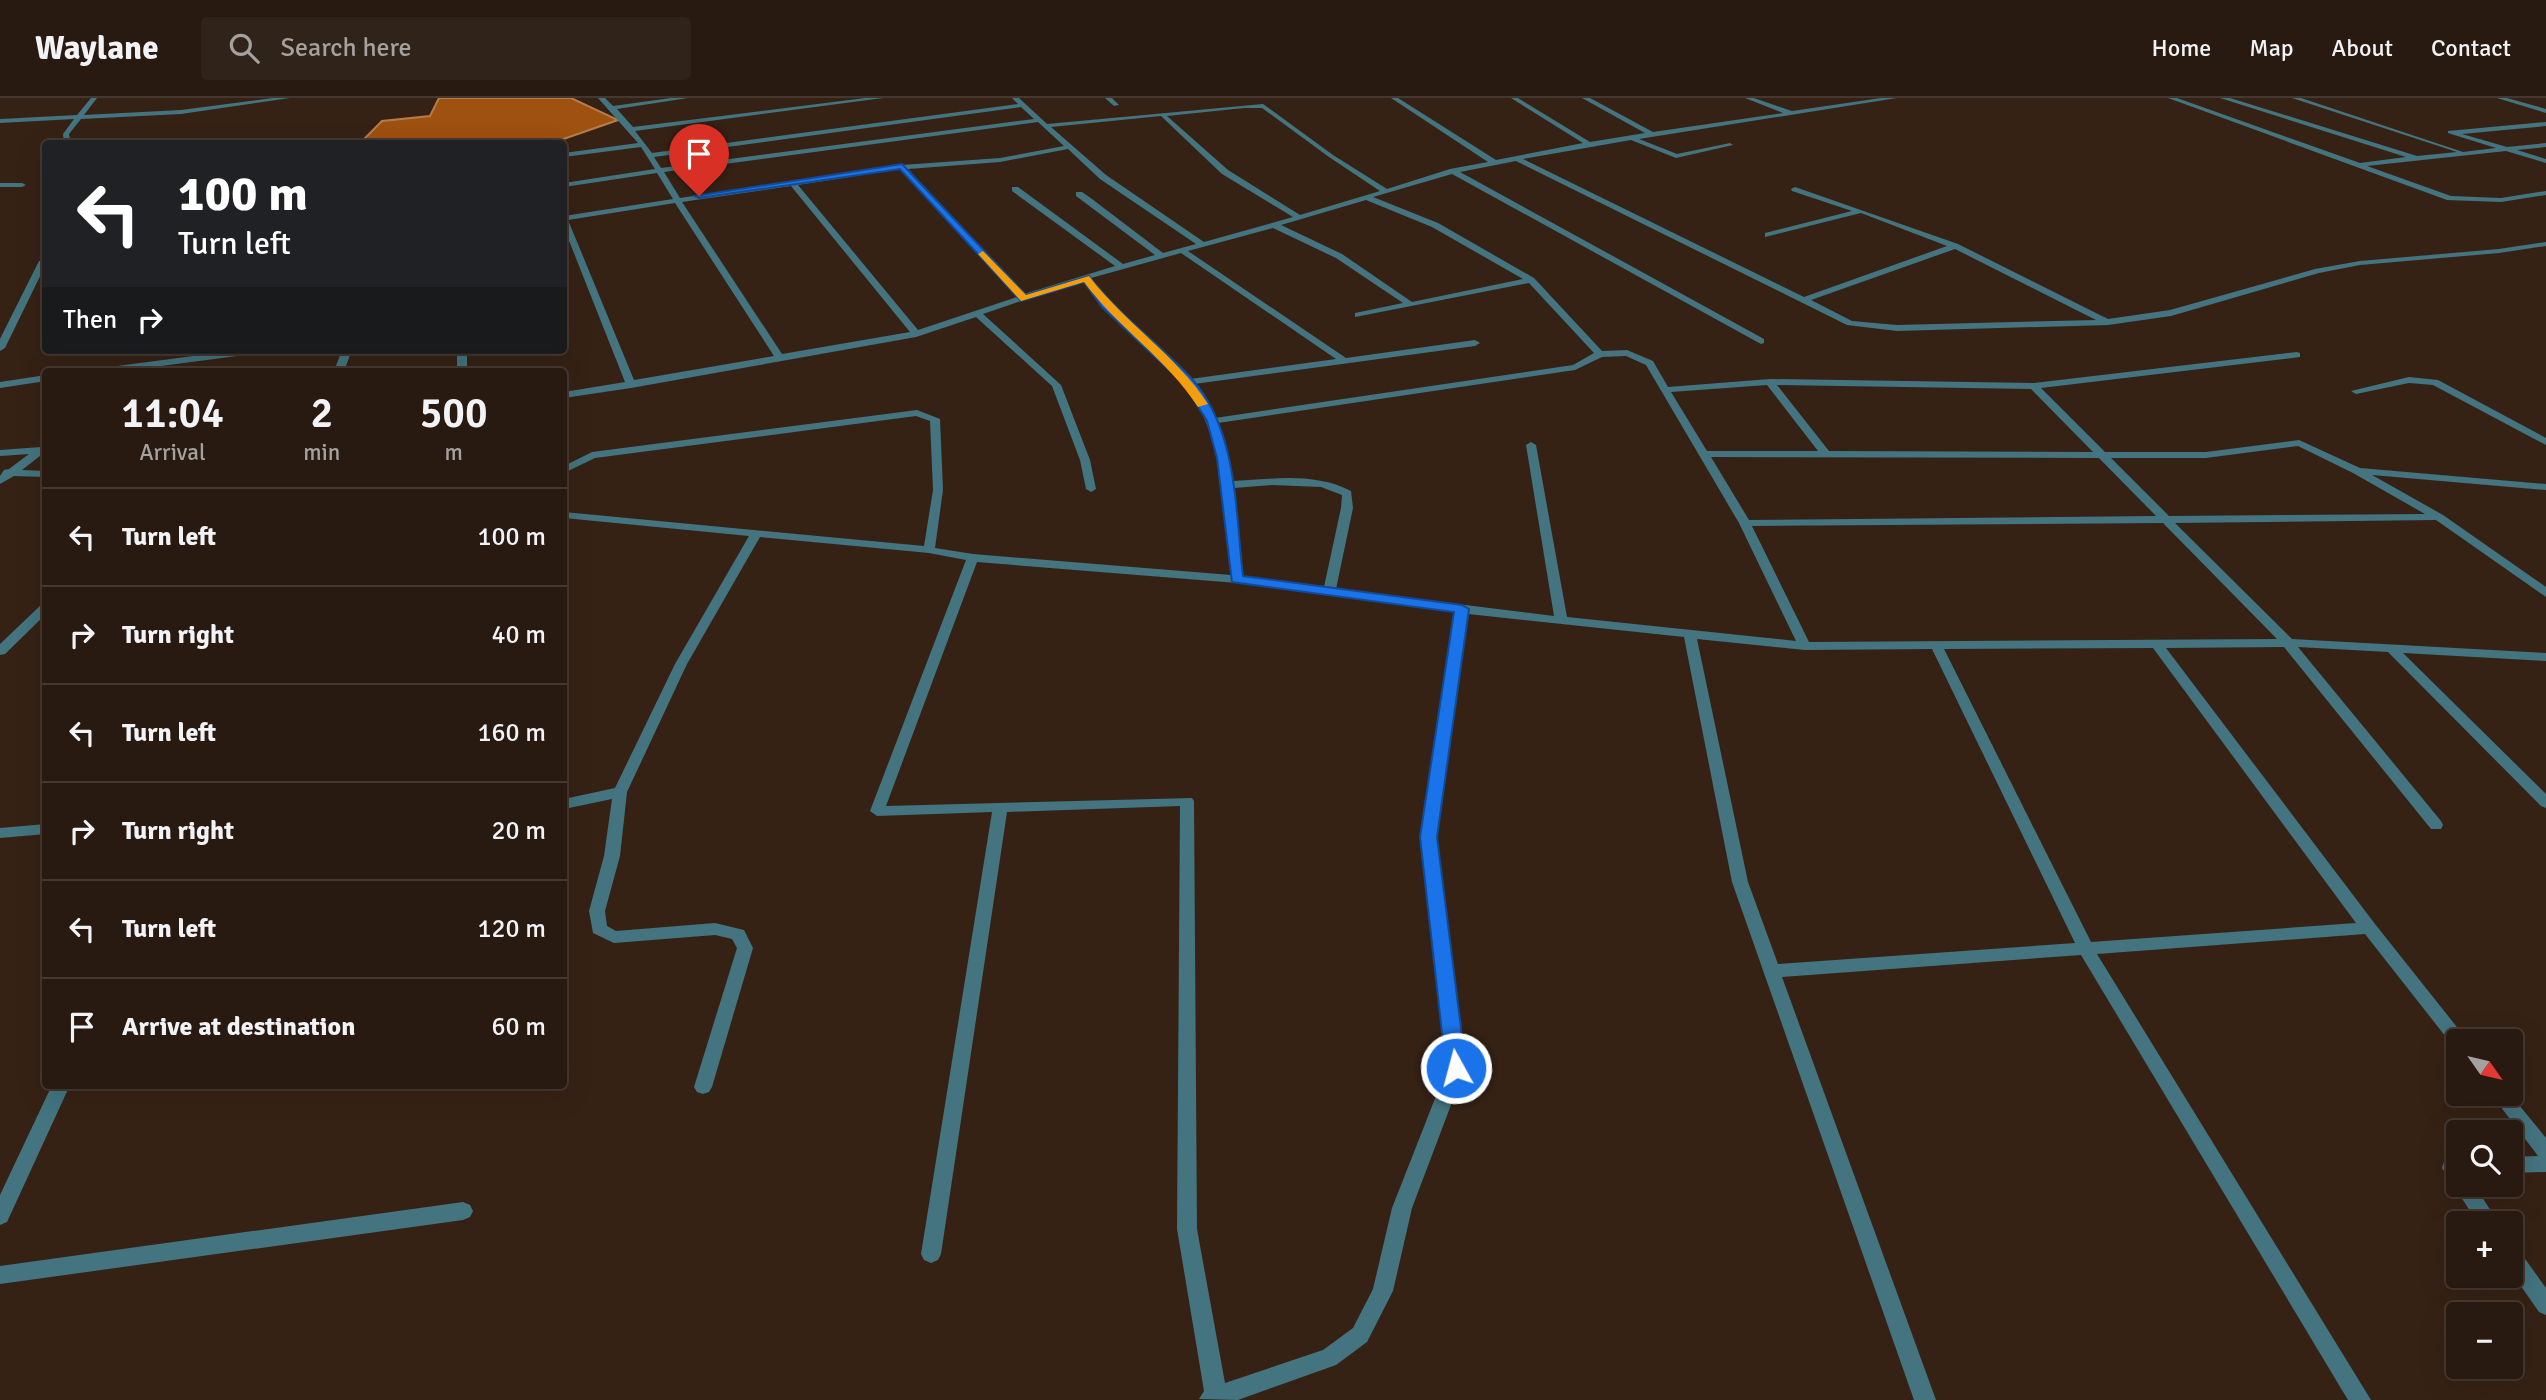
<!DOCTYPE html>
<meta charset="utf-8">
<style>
body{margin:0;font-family:Signika,sans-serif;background:#302319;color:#f1f3f6;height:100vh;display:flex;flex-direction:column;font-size:26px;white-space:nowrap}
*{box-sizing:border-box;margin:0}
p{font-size:23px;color:#a5a19f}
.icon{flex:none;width:38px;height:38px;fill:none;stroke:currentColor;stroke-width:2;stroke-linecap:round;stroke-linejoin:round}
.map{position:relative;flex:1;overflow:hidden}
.panel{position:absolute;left:42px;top:270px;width:525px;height:721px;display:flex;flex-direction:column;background:#281a10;border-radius:7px;box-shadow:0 7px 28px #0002,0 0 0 2px #443830}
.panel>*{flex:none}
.top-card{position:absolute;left:42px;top:42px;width:525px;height:214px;border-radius:7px;box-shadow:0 7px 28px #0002,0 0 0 2px #443830;background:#202124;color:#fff;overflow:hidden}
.needle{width:46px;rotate:124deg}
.fabs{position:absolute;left:2446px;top:931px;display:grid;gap:14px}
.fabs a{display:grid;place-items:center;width:77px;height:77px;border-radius:7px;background:#281a10;box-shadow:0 7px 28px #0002,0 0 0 2px #443830;font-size:35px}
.pin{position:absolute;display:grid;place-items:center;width:60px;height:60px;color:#fff;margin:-72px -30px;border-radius:50% 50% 50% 0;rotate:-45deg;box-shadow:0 0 7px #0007}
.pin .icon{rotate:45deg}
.me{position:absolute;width:77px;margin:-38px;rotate:353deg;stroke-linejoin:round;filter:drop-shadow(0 0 5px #0008)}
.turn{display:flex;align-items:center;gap:24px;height:147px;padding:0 21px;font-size:32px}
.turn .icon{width:91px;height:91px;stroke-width:2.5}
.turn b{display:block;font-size:49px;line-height:60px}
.then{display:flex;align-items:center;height:66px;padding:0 21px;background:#0003;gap:14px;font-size:26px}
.eta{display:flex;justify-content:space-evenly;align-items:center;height:119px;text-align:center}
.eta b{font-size:42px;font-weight:600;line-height:49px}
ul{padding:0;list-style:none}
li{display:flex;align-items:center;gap:21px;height:98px;padding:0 21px;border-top:2px solid #443830}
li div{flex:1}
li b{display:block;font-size:26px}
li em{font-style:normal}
header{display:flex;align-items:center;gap:42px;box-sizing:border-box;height:98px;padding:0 35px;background:#281a10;border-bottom:2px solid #443830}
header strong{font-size:33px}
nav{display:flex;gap:38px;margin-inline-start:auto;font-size:24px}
.search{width:490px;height:63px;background:#302319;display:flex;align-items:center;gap:18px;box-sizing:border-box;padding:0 24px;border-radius:7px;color:#a5a19f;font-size:26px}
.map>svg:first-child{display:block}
</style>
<header>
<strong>Waylane</strong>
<div class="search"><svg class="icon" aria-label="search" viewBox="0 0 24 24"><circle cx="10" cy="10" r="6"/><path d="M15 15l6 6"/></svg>Search here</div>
<nav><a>Home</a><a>Map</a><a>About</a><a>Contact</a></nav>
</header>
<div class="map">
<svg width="2546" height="1302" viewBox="0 0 2546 1302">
<rect width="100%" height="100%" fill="#362215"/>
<path fill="#9e5110" stroke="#b67c4c" stroke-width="2" d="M439,0H571L618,22L552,45L371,46L364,41L382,23L430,18Z"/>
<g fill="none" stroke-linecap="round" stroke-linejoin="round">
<path fill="#43747f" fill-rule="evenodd" d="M91,0H97L84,17L181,12L273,0H290L181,16L81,21L69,36L71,46H64L63,36L74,21L0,25V21L77,17Z
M598,0H605L613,8L671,0H688L617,11L633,29L865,0H883L635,33L652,55L1018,6L1012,0H1019L1047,26L1263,6L1333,57L1387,91L1450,71L1488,64L1391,0H1398L1496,62L1583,45L1511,0H1518L1590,44L1645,35L1582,0H1590L1653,34L1783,15L1745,0H1754L1792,13L1881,0H1897L1639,41L1677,56L1730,45L1733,47L1676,60L1631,42L1523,61L1804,199L1947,148L1861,115L1765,139V135L1852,113L1792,93L1791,91L1795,89L1958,146L2108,221L2170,212L2315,171L2360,163L2499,151L2546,144V148L2499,155L2360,167L2319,175L2171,218L2108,227L1897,233L1847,227L1516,63L1460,74L1764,241V245L1761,246L1452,76L1373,99L1438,125L1534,180L1602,253L1627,252L1653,263L1668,289L1770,281L2034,285L2297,254L2300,255V259L2041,290L2105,354H2206L2299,342L2360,370L2546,386V392L2372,377L2443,417L2546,489V499L2436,422L2175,425L2292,541L2546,555V563L2403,555L2546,696V710L2541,708L2388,554L2298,549L2441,723L2443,727L2441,731H2431L2284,549L2166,550L2375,826L2468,943H2459V950L2453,948L2365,836L2097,856L2371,1302H2348L2081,857L1782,879L1936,1302H1914L1732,784L1684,539L1468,516L1436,739L1465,970L1412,1110L1393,1193L1367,1244L1336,1267L1238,1302L1199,1301L1204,1293L1177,1131L1180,708L1007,714L941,1156L938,1162L931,1165L924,1162L921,1156L992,714L877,718L870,713L966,462L929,455L760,439L687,566L627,694L620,758L605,813L607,828L616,833L715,825L744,832L753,850L712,989L709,994L703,996L697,994L694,989L737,850L732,841L715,837L614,845L593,835L589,813L604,758L612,701L564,711V701L615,690L675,566L749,438L564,420V414L924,448L933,392L930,323L916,318L595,360L564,375V368L592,354L917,312L940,321L943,392L935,450L973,456L1231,477C1228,447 1225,415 1221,386C1216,351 1208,317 1185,287C1155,249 1114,221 1083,182L983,216L1061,287L1090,362L1096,391L1091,394L1086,391L1080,362L1052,288L976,219L916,239L631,290L564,300V294L625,284L564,130V118L673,101L657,75L564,89V85L655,71L641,49L564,59V55L638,45ZM1021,9L1034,21L661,70L654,59ZM1244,10H1262L1329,59L1380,93L1300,117L1228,72L1167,18ZM1161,18L1222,76L1293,119L1204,144L1106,77L1051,29ZM1038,24L1064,48L1000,60L902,67L680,100L664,74ZM1068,51L1100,81L1196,146L1163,155L1092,101L1082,94H1076V98L1155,157L1123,166L1018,89H1012V93L1115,168L1024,196L908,71L1000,64ZM900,71L1017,199L918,232L798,87ZM791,88L910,234L782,256L682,104ZM1366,102L1432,129L1523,181L1412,204L1342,156L1281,127ZM675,105L774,258L634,282L568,122ZM1273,130L1336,160L1403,205L1355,215V219L1529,185L1594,255L1573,267L1215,320L1194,286L1475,248L1480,245L1475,242L1346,260L1188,153ZM1955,151L2096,222L1897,227L1852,223L1811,202ZM1181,155L1336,261L1190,281L1112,206L1091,180ZM1626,258L1646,267L1739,425L1796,543L1567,519L1536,347L1531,344L1526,347L1554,518L1336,491L1353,410L1351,393C1314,374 1273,381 1233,383L1226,351L1218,325L1575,272L1602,259ZM1767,287L1818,353H1707L1671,294ZM1777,287L2031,291L2093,354L1829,353ZM2298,348L2353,375L2425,416L2169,418L2111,360H2206ZM1711,359L2099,360L2156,418L1749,422ZM1272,387L1321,389L1342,397L1341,410L1324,489L1243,478L1234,390ZM2163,425L2277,541L1809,544L1752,428ZM977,464L1237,485L1455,514L1420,739L1447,970L1392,1110L1373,1191L1353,1230L1323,1252L1225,1285L1197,1131L1194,703L1192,700L886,708ZM1697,541L1805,552L1932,551L2075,845L1778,866L1748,784ZM2153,550L2356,825L2091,844L1944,551Z
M1105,0H1112L1119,7L1114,8Z
M2168,0H2177L2360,65L2406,59L2220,0H2230L2417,58L2457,54L2292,0H2301L2463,54L2496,50L2448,35V33L2546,24V28L2462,36L2507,49L2546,45V49L2517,52L2546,61V65L2506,53L2367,68L2451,98L2501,100L2546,93V97L2501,104L2447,102Z
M2497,0H2507L2546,11V15Z
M0,85H22L26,87L22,89H0Z
M39,163H45L46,166L5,250L0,253V241Z
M239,252H265L260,255L123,273H97L102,270Z
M342,252H352L344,273H334Z
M457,252H467V273H457Z
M46,277V283L0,290V284Z
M2409,279L2438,282L2546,340V347L2433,287L2409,285L2356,296L2351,293Z
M41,349L46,351L45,354L22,372L46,373V379L14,378L0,386V378L4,372L9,371L29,356L0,358V352Z
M46,505V516L5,556L0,557V546L42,506Z
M46,726V736L0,740V730Z
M52,987H70L7,1124L0,1127V1097Z
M2491,996H2510L2546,1040V1074L2511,1075V1059L2538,1058Z
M2451,1062H2459V1087H2474L2499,1125H2478L2442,1070L2444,1064Z
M463,1104L470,1107L473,1113L470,1119L463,1122L0,1186V1168Z
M2511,1148L2518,1151L2546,1190V1217L2539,1214L2511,1174Z"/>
</g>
<path fill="#1a73e8" stroke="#114b97" stroke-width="2" d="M902,66L1026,197L1089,178C1119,217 1158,245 1191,280C1238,332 1235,412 1243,478L1462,507L1469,511L1437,739L1466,970L1463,975L1456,978L1449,975L1446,970L1420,739L1454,514L1232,484L1217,360L1207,323L1184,286L1102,209L1084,184L1021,203L900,71L699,100L695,98Z"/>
<path fill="#f59e0b" d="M983,153L1026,197L1089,178C1125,225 1176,257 1208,306L1198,309C1167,261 1118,230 1084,184L1021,203L980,158L978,156Z"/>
</svg>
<div class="fabs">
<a><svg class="needle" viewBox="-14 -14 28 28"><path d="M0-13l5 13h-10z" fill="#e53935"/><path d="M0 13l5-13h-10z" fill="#a5a19f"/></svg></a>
<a><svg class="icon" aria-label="search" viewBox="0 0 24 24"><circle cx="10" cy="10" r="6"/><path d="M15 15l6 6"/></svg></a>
<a>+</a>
<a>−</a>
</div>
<div class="pin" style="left:699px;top:98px;background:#d93025"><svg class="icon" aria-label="arrive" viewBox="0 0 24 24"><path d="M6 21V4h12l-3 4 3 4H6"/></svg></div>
<svg class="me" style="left:1456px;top:970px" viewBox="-20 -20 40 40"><circle r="17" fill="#1a73e8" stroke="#fff" stroke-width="3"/><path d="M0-11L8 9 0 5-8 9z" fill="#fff"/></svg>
<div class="top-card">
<div class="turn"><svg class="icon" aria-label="left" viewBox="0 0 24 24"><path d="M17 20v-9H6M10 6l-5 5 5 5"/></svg><div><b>100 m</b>Turn left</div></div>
<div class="then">Then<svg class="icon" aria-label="right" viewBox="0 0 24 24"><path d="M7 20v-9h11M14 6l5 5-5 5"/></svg></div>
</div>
<section class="panel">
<div class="eta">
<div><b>11:04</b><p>Arrival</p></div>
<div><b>2</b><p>min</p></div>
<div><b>500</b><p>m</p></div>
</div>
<ul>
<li><svg class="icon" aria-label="left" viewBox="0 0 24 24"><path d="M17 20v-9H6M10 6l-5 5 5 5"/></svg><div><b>Turn left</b></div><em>100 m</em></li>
<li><svg class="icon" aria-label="right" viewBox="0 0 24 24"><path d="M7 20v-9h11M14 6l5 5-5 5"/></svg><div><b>Turn right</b></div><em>40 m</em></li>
<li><svg class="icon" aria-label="left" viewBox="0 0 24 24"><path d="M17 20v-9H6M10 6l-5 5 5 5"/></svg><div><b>Turn left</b></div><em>160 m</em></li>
<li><svg class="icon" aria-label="right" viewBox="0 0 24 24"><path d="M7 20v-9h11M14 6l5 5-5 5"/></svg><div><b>Turn right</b></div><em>20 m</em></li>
<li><svg class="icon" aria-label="left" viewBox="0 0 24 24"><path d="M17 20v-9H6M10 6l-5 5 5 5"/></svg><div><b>Turn left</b></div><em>120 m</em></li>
<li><svg class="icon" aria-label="arrive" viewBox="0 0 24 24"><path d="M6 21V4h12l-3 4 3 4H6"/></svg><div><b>Arrive at destination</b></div><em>60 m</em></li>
</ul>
</section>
</div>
